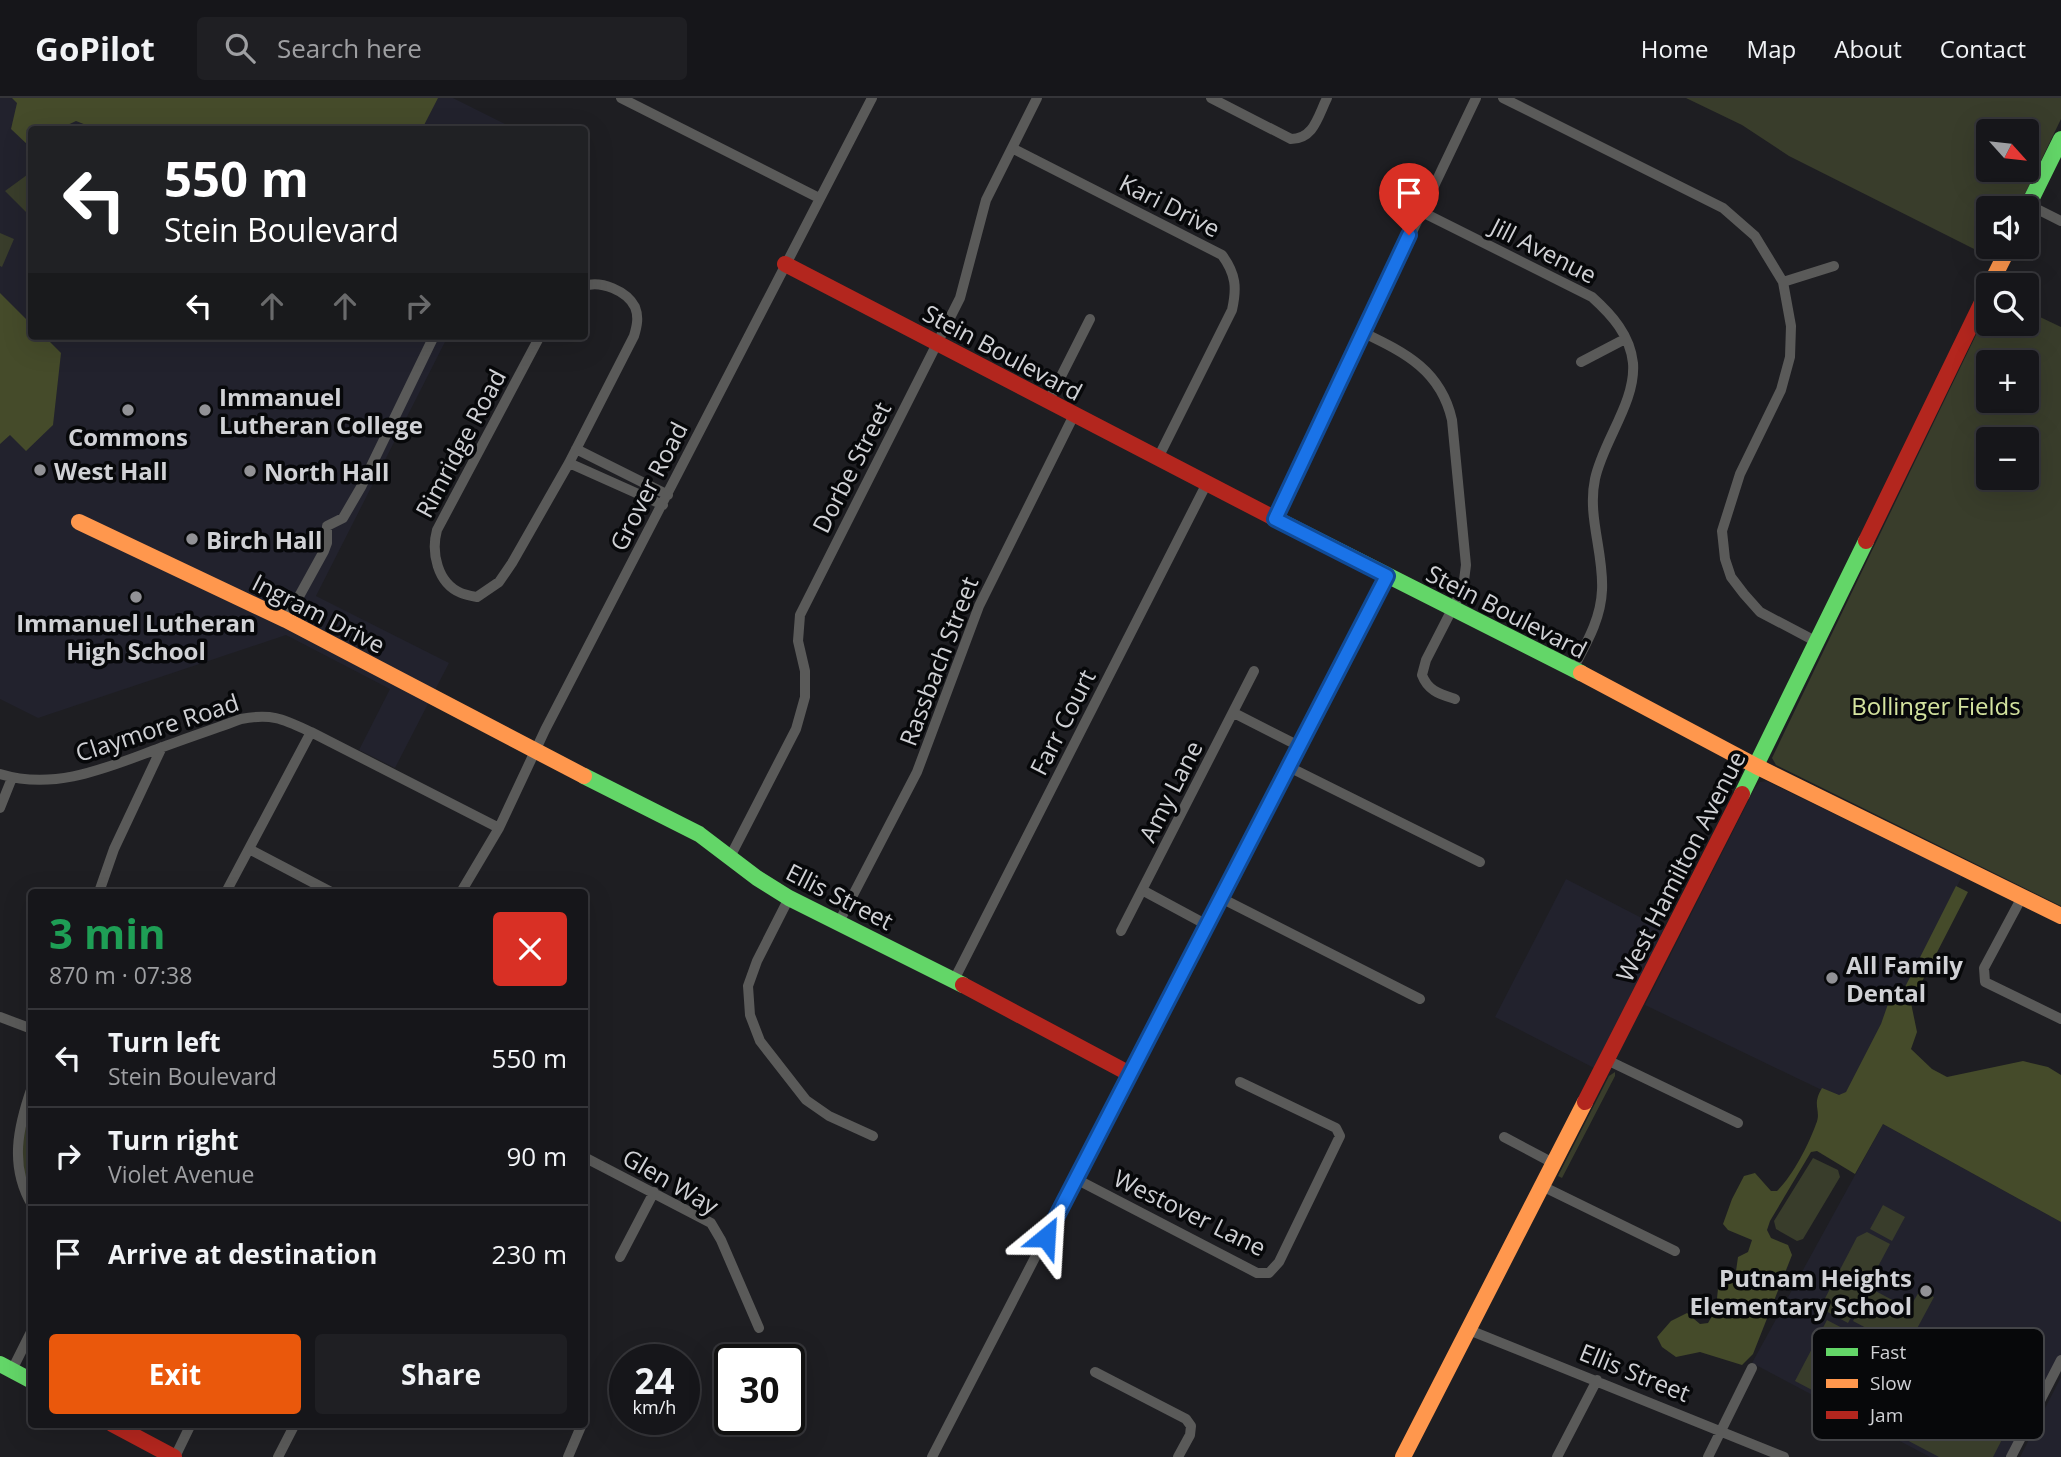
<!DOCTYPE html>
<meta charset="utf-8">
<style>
body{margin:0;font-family:"Open Sans",sans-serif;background:#1f1f23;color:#f1f3f6;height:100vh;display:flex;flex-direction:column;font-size:26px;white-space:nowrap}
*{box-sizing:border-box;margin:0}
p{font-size:23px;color:#9e9fa2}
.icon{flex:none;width:38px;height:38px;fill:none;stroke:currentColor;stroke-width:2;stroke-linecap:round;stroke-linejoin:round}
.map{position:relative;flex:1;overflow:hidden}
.side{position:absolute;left:28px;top:791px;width:560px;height:539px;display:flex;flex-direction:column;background:#16161a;border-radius:7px;box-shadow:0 7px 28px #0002,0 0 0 2px #353539}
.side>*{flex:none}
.top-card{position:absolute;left:28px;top:28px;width:560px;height:214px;border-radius:7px;box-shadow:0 7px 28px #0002,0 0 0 2px #353539;background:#202124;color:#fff;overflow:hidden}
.needle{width:46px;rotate:117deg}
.buttons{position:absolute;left:1976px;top:21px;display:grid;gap:14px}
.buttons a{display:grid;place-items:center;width:63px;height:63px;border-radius:7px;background:#16161a;box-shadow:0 7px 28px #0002,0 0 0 2px #353539;font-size:35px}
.speed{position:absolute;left:609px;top:1246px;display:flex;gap:14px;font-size:35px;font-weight:700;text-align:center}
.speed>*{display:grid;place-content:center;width:91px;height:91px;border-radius:50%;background:#16161a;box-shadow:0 7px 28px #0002,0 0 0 2px #353539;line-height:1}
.speed small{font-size:18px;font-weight:400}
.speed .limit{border:4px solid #111;border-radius:10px;background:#fff;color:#111}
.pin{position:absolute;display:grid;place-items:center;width:60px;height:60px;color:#fff;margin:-72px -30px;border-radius:50% 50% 50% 0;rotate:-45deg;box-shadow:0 0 7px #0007}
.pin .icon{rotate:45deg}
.me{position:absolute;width:77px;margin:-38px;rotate:27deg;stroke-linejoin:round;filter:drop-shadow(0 0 5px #0008)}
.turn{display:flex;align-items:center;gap:24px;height:147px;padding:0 21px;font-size:32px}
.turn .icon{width:91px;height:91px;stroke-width:2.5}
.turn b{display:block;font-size:49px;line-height:60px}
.lanes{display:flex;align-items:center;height:66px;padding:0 21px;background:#0003;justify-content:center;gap:35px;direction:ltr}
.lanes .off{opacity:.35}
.round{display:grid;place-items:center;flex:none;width:74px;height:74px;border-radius:7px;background:#1f1f23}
.overview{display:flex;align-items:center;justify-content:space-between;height:119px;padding:0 21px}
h1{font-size:42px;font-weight:700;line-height:52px;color:#1e9e55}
.action{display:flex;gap:14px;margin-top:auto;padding:14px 21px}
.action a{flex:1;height:80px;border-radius:7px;background:#ea580c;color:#fff;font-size:28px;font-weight:700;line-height:80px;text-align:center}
.action a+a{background:#1f1f23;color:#f1f3f6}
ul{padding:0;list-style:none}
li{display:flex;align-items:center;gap:21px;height:98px;padding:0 21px;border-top:2px solid #353539}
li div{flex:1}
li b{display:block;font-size:26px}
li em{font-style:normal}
header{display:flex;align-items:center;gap:42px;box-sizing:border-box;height:98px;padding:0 35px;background:#16161a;border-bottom:2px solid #353539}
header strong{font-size:33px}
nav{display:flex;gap:38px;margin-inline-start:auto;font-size:24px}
.search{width:490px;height:63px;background:#1f1f23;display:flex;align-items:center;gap:18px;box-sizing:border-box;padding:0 24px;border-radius:7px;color:#9e9fa2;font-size:26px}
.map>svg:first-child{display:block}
</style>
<header>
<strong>GoPilot</strong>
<div class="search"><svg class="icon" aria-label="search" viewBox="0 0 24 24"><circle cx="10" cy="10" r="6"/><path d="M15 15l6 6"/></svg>Search here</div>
<nav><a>Home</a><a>Map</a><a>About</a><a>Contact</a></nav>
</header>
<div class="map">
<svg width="2061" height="1359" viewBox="0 0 2061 1359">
<rect width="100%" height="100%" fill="#1e1e22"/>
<path fill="#22222d" d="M0,0H453L515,31L32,32V238H448L316,498L449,565L395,670L359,652L390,591L286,537L38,620L0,601Z
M1766,683L1962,778L1853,1007L1645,907L1755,690L1760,684Z
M1566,781L1665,832L1594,970L1495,919Z
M1883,1026L2061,1124V1263L2011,1359H1930L1752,1265Z
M2061,1280V1359H2020L2060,1281Z"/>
<path fill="#393d2b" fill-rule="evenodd" d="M1686,0H2061V21L2018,110H1988V149H2000L1994,161L1789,58L1742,27ZM1988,33H2026V72H1988Z
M31,74V119L5,93Z
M0,135L14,141L2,169L0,168Z
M1988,212V226H2026L2027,213L2061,229V808L1776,667L1772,660ZM1988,264H2026V303H1988ZM1988,341H2026V380H1988Z
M1615,974V978L1562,1080L1558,1078L1609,978Z
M31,989V1107L26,1097L19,1025Z
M1813,1060L1838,1072L1840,1079L1803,1141L1797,1143L1776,1131L1774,1123Z
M1883,1107L1905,1119L1892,1143L1870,1131Z
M1867,1134L1890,1146L1848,1225L1820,1210L1857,1139Z
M1870,1190L1909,1211L1920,1192L1934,1199L1906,1251L1853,1223Z
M1827,1222L2013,1320L1993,1359H1939L1795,1283Z"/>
<path fill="#454b2a" d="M12,0H438L422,31L99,32L76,23L59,31L32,32L31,47L29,48L11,31L17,5Z
M0,195L31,226L32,238H44L61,255L53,327L26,353L10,337L0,346Z
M1956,788L1968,794L1911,905L1917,934L1911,951L1932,971L1947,979L2023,963L2048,969L2061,977V1124L1883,1026L1855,1076L1817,1053L1811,1054L1770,1123L1767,1132L1771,1140L1788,1147L1792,1157L1753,1256L1742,1267L1700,1254L1676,1259L1662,1249L1657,1239L1671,1223L1687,1215L1700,1226L1708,1225L1716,1211L1719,1180L1736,1173L1738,1159L1748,1154L1752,1142L1728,1132L1723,1126L1732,1101L1744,1078L1755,1075L1771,1093H1777C1792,1079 1809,1046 1816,1026C1822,1012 1811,1008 1822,990L1839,997L1846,994L1881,926L1888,906L1901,897Z"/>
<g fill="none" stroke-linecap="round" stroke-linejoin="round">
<path stroke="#5a5a59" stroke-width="10" d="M621,0L819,100
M1211,0L1291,41C1314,41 1318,18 1327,0
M1503,0L1723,110L1755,138L1783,184L1791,228L1790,259L1781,292L1740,376L1722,433L1725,461L1731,479L1744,496L1760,514L1817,544
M1012,50L1222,157C1236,176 1237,190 1232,212L1158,360
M2029,107L2061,123
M1420,113L1592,199C1612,217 1630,237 1633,265C1636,304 1603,343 1595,381C1587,418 1604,455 1602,492C1601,521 1586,546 1573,571
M1783,184L1834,168
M1364,235C1406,255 1441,273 1452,322L1466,467L1463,490L1426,562L1422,577C1428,593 1440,596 1455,601
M540,238L437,432C431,454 437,485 461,495C466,497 472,498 477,499L499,484L512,465L569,365L634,238C637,228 639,219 635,209C627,193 601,182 584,188
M1581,264L1625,241
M1048,304L1090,221
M576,351L668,397
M569,365L663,407
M1275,421L1476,0
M286,522L324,453L327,445V428L343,420L361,389L434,238
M1234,615L1299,648
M1289,669L1480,764
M0,676C56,693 108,669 160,650C187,640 214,631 241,621C272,615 283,621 311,634L499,730
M0,710L12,680
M249,751L331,794
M730,759L796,631L805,599V573L798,543L800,517L960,200L986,102L1037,0
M1142,792L1207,827
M99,794L114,751L162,649
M226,794L311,634
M461,794L499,730L545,632L872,0
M2022,799L1984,870L1985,884L2061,921
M789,800L757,863L748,888L750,917L760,943L806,1002L829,1018L873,1038
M1221,800L1420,901
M839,824L917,674L979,508L1074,317
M1121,833L1254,573
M954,882L1207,385
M0,919L32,931
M1607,962L1738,1025
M32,989C18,1029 9,1068 32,1107
M1504,1039L1553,1065
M584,1059L711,1125L721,1142L759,1230
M1076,1081L1257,1175H1269L1279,1164L1340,1038L1336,1030L1240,984
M1542,1088L1675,1153
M620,1159L654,1094
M1469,1232L1784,1359
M12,1272L32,1232
M1095,1274L1186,1321L1191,1328L1190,1337L1178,1359
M175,1359L191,1326
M278,1359L295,1326
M568,1359L582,1326
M932,1359L1387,478
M1557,1359L1597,1282
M1708,1359L1752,1270
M2011,1359L2061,1262"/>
<path stroke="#63d668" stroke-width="16" d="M2026,112L2061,41
M1272,419L1581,575
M584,678L699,736L757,780L789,800L963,887
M1742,696L1866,443
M0,1266L32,1283"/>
<path stroke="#ff974d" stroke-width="16" d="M1990,187L2009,149
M79,424L286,522L584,678
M1581,575L1756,668L2061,818
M1403,1359L1585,1004"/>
<path stroke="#b3261e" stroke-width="16" d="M785,166L1272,419
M1866,443L1988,192
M963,887L1130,976
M1585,1004L1742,696
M112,1326L174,1359"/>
</g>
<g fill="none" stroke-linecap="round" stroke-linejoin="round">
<defs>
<path id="route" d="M1046,1139L1387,478L1275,421L1409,137"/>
</defs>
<use href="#route" stroke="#114b97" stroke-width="18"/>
<use href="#route" stroke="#1a73e8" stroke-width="12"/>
</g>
<g fill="#929296" stroke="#07080a" stroke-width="2.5">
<circle cx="128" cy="312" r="7"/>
<circle cx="205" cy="312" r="7"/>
<circle cx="40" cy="372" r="7"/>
<circle cx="250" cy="373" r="7"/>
<circle cx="192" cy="441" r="7"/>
<circle cx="136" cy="499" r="7"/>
<circle cx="1832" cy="880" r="7"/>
<circle cx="1926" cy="1193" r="7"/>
</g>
<g text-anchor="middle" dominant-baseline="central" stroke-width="7" stroke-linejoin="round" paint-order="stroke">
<g font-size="24" fill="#d0d1d5" stroke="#07080a">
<text transform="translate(1170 107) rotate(27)">Kari Drive</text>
<text transform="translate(1544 152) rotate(27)">Jill Avenue</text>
<text transform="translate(1003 254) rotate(28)">Stein Boulevard</text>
<text transform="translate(460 345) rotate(-62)">Rimridge Road</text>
<text transform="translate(851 369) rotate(-63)">Dorbe Street</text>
<text transform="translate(648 388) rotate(-63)">Grover Road</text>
<text transform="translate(1507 513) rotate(27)">Stein Boulevard</text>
<text transform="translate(319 515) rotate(27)">Ingram Drive</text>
<text transform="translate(938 563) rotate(-69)">Rassbach Street</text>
<text transform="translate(1062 624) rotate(-63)">Farr Court</text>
<text transform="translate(157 629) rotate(-18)">Claymore Road</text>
<text transform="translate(1170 693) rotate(-63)">Amy Lane</text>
<text transform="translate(1680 768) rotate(-63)">West Hamilton Avenue</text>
<text transform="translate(840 798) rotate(27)">Ellis Street</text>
<text transform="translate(671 1083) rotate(30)">Glen Way</text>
<text transform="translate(1190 1114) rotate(26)">Westover Lane</text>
<text transform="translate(1635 1274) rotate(22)">Ellis Street</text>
</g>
<g font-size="24" font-weight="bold" fill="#d0d1d5" stroke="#07080a" text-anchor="start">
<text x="219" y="298">Immanuel<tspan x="219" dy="28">Lutheran College</tspan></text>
<text x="128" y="338" text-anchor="middle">Commons</text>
<text x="54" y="372">West Hall</text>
<text x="264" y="373">North Hall</text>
<text x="206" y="441">Birch Hall</text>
<text x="136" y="524" text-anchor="middle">Immanuel Lutheran<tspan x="136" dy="28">High School</tspan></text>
<text x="1846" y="866">All Family<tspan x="1846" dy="28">Dental</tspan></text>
<text x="1912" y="1179" text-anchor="end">Putnam Heights<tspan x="1912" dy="28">Elementary School</tspan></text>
</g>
<g font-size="24" fill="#d4e39f" stroke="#07080a">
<text x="1936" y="607">Bollinger Fields</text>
</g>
</g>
<rect x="1812" y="1230" width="232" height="112" rx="10" fill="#07080a" stroke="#434447" stroke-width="2"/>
<rect x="1826" y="1250" width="32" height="8" fill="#63d668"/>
<rect x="1826" y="1281" width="32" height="9" fill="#ff974d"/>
<rect x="1826" y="1313" width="32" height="8" fill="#b3261e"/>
<g font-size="19" fill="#d0d1d5">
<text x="1870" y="1261">Fast</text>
<text x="1870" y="1292">Slow</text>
<text x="1870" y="1324">Jam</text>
</g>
</svg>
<div class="buttons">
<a><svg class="needle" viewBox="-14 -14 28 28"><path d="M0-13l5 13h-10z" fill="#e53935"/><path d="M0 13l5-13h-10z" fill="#9e9fa2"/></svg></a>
<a><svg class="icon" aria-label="sound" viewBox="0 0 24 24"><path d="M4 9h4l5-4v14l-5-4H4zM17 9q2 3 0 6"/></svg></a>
<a><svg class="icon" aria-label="search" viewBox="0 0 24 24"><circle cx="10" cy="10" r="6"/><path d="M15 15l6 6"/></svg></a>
<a>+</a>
<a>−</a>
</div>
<div class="speed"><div>24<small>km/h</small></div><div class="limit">30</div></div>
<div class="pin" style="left:1409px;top:137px;background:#d93025"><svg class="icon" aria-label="arrive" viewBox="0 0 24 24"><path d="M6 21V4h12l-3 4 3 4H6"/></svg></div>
<svg class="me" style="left:1046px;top:1139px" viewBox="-20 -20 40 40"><path d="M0-17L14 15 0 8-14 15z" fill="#1a73e8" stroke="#fff" stroke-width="4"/></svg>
<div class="top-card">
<div class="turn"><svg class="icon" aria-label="left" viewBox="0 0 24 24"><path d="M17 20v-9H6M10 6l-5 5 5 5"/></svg><div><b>550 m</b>Stein Boulevard</div></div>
<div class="lanes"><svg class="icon" aria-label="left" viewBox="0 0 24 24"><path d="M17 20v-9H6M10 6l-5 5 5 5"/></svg><svg class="icon off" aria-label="ahead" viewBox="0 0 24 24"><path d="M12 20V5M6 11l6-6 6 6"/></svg><svg class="icon off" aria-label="ahead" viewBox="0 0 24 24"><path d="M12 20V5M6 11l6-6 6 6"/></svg><svg class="icon off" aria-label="right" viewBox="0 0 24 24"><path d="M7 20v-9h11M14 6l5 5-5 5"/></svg></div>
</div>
<section class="side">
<div class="overview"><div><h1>3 min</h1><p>870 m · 07:38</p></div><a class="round" style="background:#d93025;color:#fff"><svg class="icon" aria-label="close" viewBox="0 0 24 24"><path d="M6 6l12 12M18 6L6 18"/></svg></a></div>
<ul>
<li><svg class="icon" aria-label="left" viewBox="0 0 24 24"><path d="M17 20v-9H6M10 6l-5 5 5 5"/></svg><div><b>Turn left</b><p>Stein Boulevard</p></div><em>550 m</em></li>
<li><svg class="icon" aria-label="right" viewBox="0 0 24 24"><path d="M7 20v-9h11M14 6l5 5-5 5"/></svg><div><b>Turn right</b><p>Violet Avenue</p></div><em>90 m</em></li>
<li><svg class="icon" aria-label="arrive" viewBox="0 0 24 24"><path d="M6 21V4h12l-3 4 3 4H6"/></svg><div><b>Arrive at destination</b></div><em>230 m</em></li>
</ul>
<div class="action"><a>Exit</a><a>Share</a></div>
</section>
</div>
